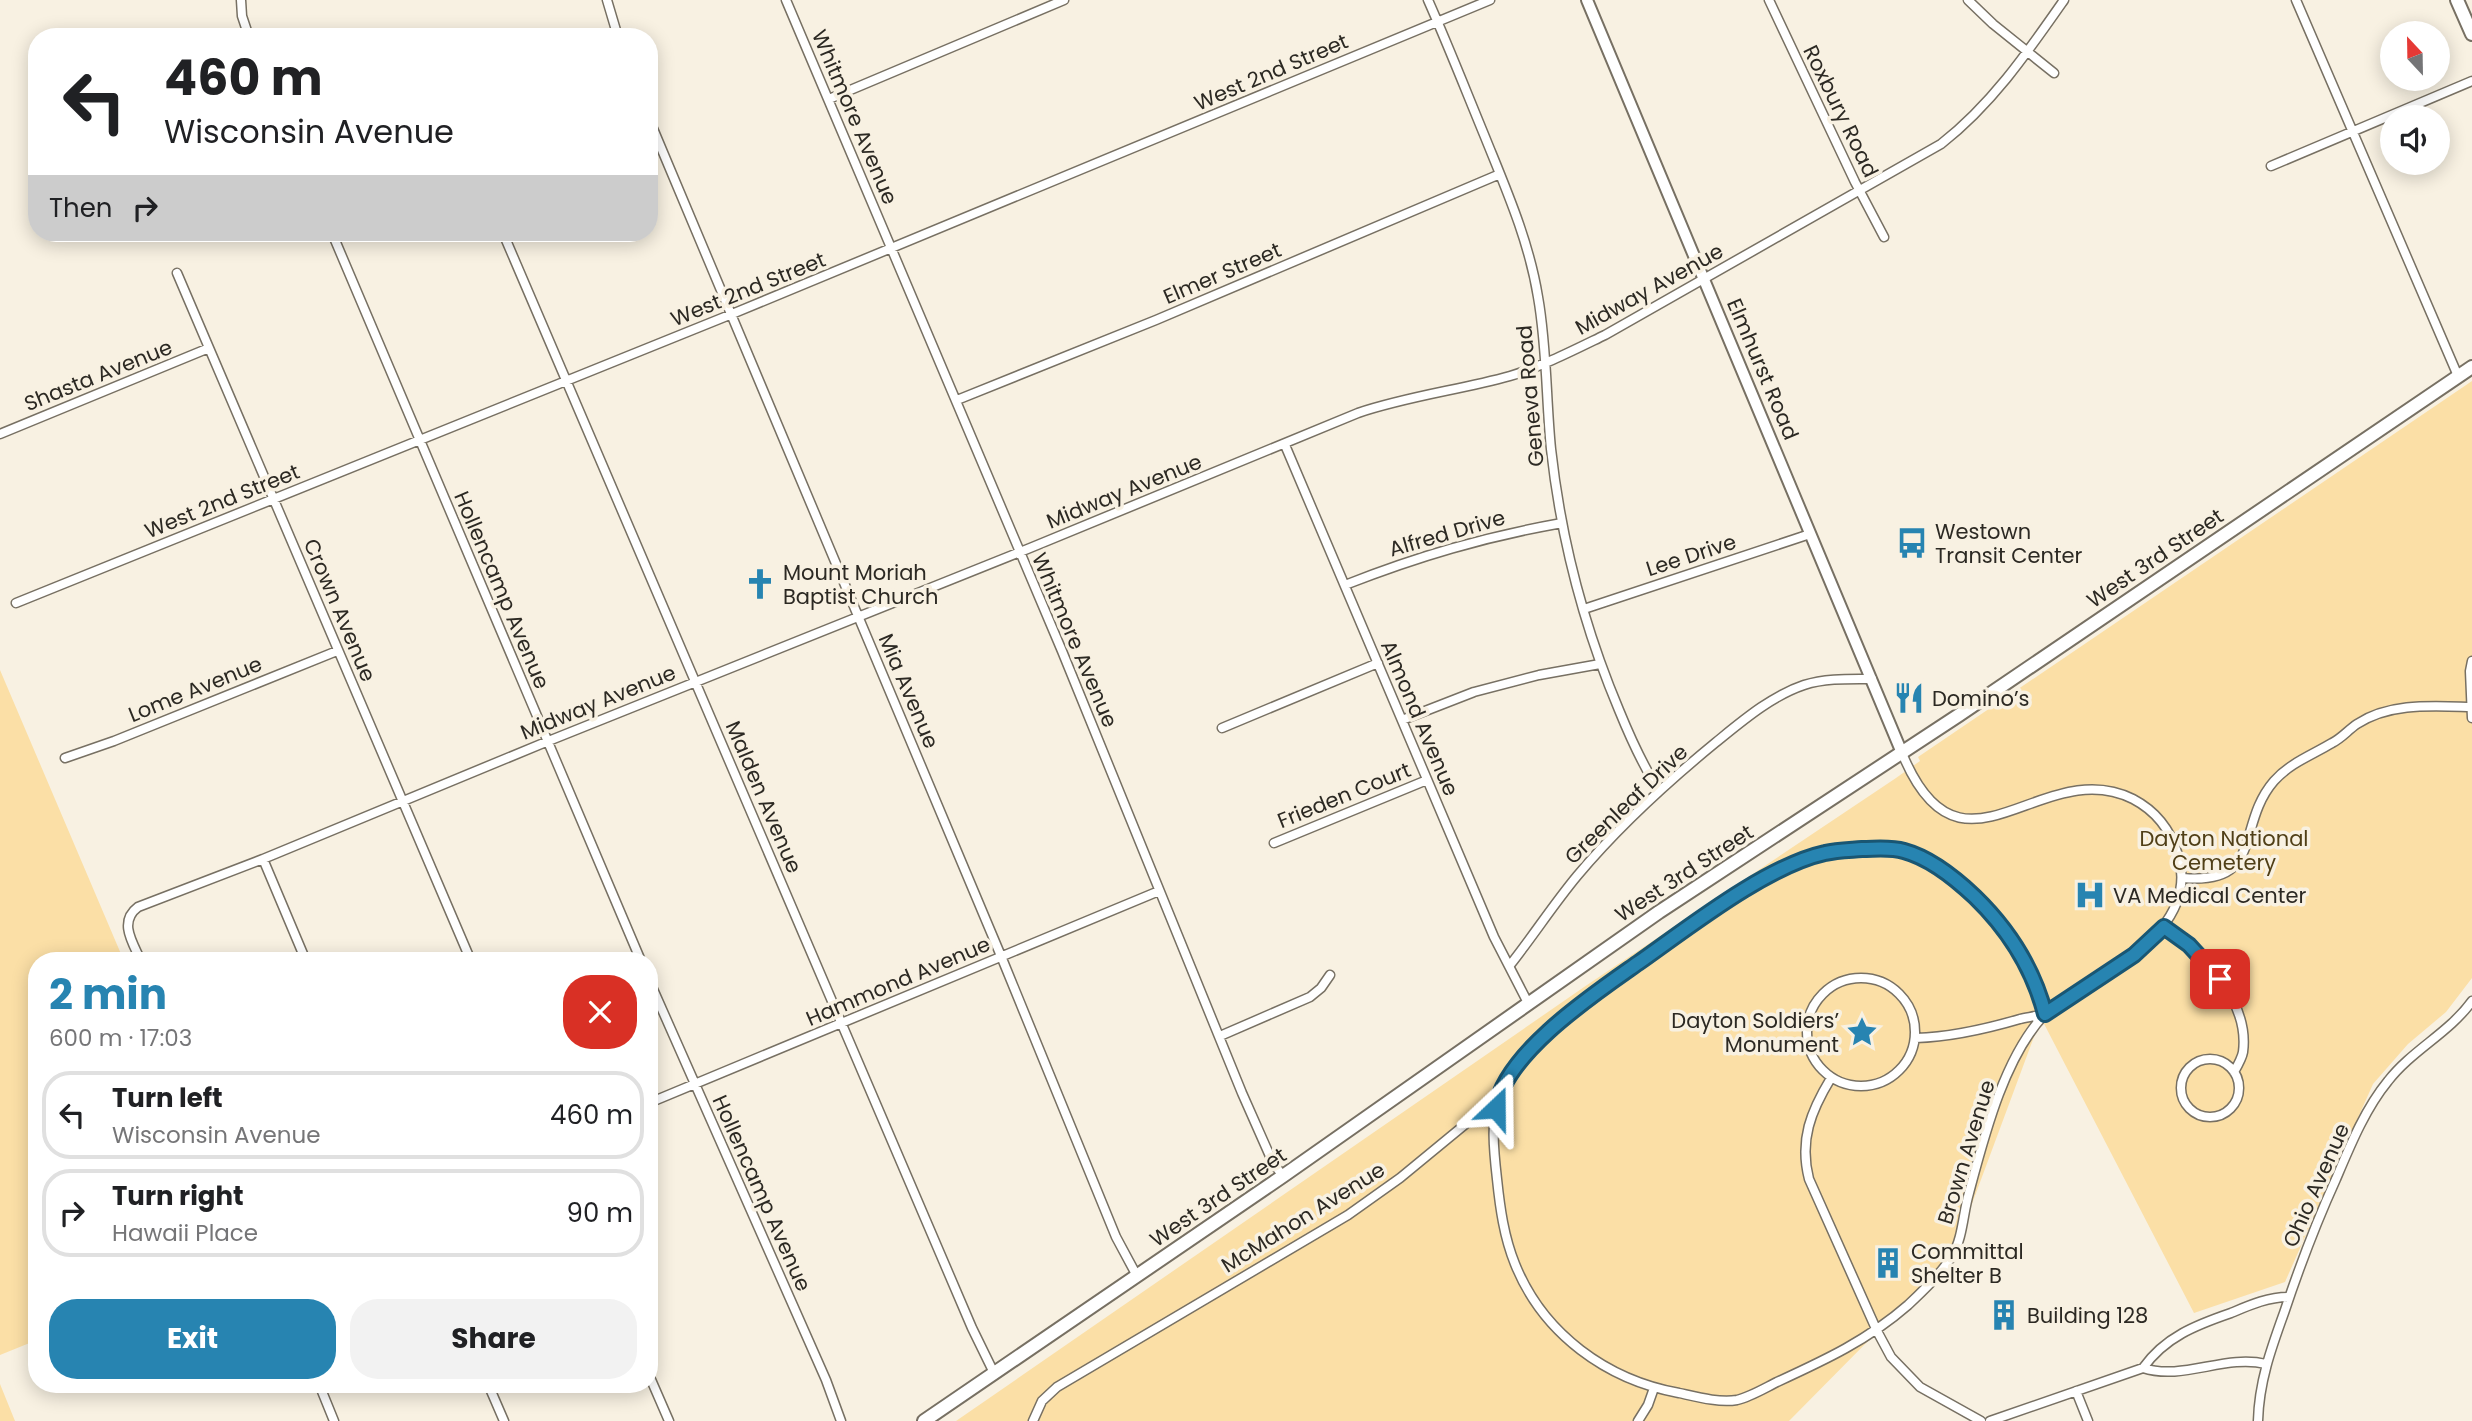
<!DOCTYPE html>
<meta charset="utf-8">
<style>
body{margin:0;font-family:Poppins,sans-serif;background:#f2f2f2;color:#202124;height:100vh;display:flex;flex-direction:column;font-size:26px;white-space:nowrap}
*{box-sizing:border-box;margin:0}
p{font-size:23px;color:#757577}
.icon{flex:none;width:38px;height:38px;fill:none;stroke:currentColor;stroke-width:2;stroke-linecap:round;stroke-linejoin:round}
.map{position:relative;flex:1;overflow:hidden}
.side{position:absolute;left:28px;top:952px;width:630px;height:441px;display:flex;flex-direction:column;background:#fff;border-radius:28px;box-shadow:0 4px 18px #0003}
.side>*{flex:none}
.top-card{position:absolute;left:28px;top:28px;width:630px;height:214px;border-radius:28px;box-shadow:0 4px 18px #0003;background:#fff;color:#202124;overflow:hidden}
.needle{width:46px;rotate:338deg}
.controls{position:absolute;left:2380px;top:21px;display:grid;gap:14px}
.controls a{display:grid;place-items:center;width:70px;height:70px;border-radius:50%;background:#fff;box-shadow:0 4px 18px #0003;font-size:35px}
.pin{position:absolute;display:grid;place-items:center;width:60px;height:60px;color:#fff;margin:-30px;border-radius:14px;box-shadow:0 4px 10px #0006}
.me{position:absolute;width:77px;margin:-38px;rotate:23deg;stroke-linejoin:round;filter:drop-shadow(0 0 5px #0008)}
.turn{display:flex;align-items:center;gap:24px;height:147px;padding:0 21px;font-size:32px}
.turn .icon{width:91px;height:91px;stroke-width:2.5}
.turn b{display:block;font-size:49px;line-height:60px}
.then{display:flex;align-items:center;height:66px;padding:0 21px;background:#0003;gap:14px;font-size:26px}
.round{display:grid;place-items:center;flex:none;width:74px;height:74px;border-radius:28px;background:#f2f2f2}
.head{display:flex;align-items:center;justify-content:space-between;height:119px;padding:0 21px}
h1{font-size:42px;font-weight:700;line-height:52px;color:#2784b1}
.action{display:flex;gap:14px;margin-top:auto;padding:14px 21px}
.action a{flex:1;height:80px;border-radius:28px;background:#2784b1;color:#fff;font-size:28px;font-weight:700;line-height:80px;text-align:center}
.action a+a{background:#f2f2f2;color:#202124}
ul{padding:0;list-style:none}
li{display:flex;align-items:center;gap:21px;height:88px;margin:0 14px 10px;padding:0 7px;border:4px solid #e0e0e0;border-radius:28px}
li div{flex:1}
li b{display:block;font-size:26px}
li em{font-style:normal}
.map>svg:first-child{display:block}
</style>
<div class="map">
<svg width="2472" height="1421" viewBox="0 0 2472 1421">
<rect width="100%" height="100%" fill="#f8f1e2"/>
<path fill="#fbdfa6" d="M2472,381V978L2446,1012L2408,1044L2373,1084L2285,1282L2194,1313L2041,1018L1953,1255L1789,1421H956L1587,985L1896,778L1920,761L1918,757Z
M0,670L124,961H37V1340L0,1355Z
M0,1384L15,1421H0Z"/>
<g fill="none" stroke-linecap="round" stroke-linejoin="round">
<defs>
<path id="minor" d="M241,0L242,16L249,37
M607,0L618,37
M786,0L1062,651L1242,1093L1273,1163L1283,1176
M1428,0C1448,45 1466,91 1485,137C1506,189 1529,241 1538,297C1547,347 1546,399 1551,449C1561,539 1584,627 1619,710C1630,737 1642,765 1659,790
M1769,0L1855,182L1884,237
M1968,0L1993,24L2054,73
M2296,0L2458,376
M829,99L1064,0
M649,119L1001,956L1116,1237L1137,1276
M2271,166L2472,81
M332,233L641,961
M503,233L972,1328L994,1373
M177,273L471,961
M957,400L1156,320L1500,174
M0,434L209,348
M1285,445L1494,937L1528,1003
M1345,585C1419,556 1484,537 1562,523
M16,603L732,314L1490,0
M1584,609L1810,534
M2472,661L2470,671L2472,718
M1402,720L1474,692L1539,675L1600,664
M1222,728L1378,663
M1902,753C1961,897 2040,753 2133,799C2156,811 2171,831 2178,855C2196,913 2141,952 2100,979C2083,991 2064,1004 2046,1013C2039,1016 2028,1017 2020,1019C1986,1029 1952,1037 1916,1038
M65,758L114,741L337,651
M1274,843L1427,780
M1890,849C1909,851 1923,860 1939,870C1992,903 2030,953 2045,1014C2004,1057 1984,1137 1969,1193C1963,1213 1963,1238 1952,1256C1941,1274 1923,1291 1908,1305C1868,1340 1825,1360 1777,1382C1765,1388 1750,1397 1737,1400C1719,1403 1697,1397 1679,1393C1607,1380 1543,1334 1515,1264C1504,1237 1500,1208 1497,1179C1494,1153 1490,1117 1500,1092C1506,1079 1517,1067 1526,1057C1566,1010 1617,978 1667,942C1711,912 1772,865 1825,853C1846,849 1869,849 1890,849Z
M263,859L306,961
M2183,878C2265,885 2235,826 2274,781C2290,763 2312,755 2332,743C2342,738 2348,730 2357,724C2390,702 2434,706 2472,707
M2164,927C2201,953 2250,1000 2243,1052C2242,1058 2238,1065 2234,1072
M141,961C133,943 118,922 138,907L263,859L546,742L1030,548L1358,413C1408,396 1460,390 1510,376C1543,366 1574,350 1605,335L1941,144C1992,104 2027,53 2064,0
M1510,965C1533,936 1553,905 1577,876C1618,827 1665,784 1715,743C1741,722 1771,696 1804,685C1826,678 1849,679 1872,679
M1807 1032a54 54 0 1 1 108 0a54 54 0 1 1-108 0Z
M649,980L826,1380L841,1421
M1220,1036L1310,997L1321,988L1330,975
M2181 1088a29 29 0 1 1 58 0a29 29 0 1 1-58 0Z
M1831,1078C1811,1111 1799,1140 1809,1179L1877,1331L1891,1357L1920,1387L1981,1421
M649,1103L1159,891
M2143,1368C2165,1337 2196,1325 2231,1313C2250,1305 2268,1297 2289,1297
M649,1375L669,1421
M319,1384L334,1421
M488,1384L504,1421
M2076,1391L2088,1421
M1033,1421L1042,1401L1057,1387L1348,1215L1400,1178L1479,1113L1497,1102
M1638,1421L1648,1405L1654,1388
M1990,1421L2143,1368C2183,1381 2225,1354 2266,1364
M2258,1421C2259,1382 2271,1349 2284,1313C2299,1268 2316,1223 2336,1179C2350,1146 2365,1109 2388,1081C2412,1050 2449,1033 2472,1001"/>
<path id="tertiary" d="M1587,0L1902,753"/>
<path id="secondary" d="M2457,0L2472,34"/>
<path id="primary" d="M924,1421L1283,1176L1659,912L1959,715L2472,367"/>
</defs>
<use href="#minor" stroke="#777063" stroke-width="11"/>
<use href="#tertiary" stroke="#777063" stroke-width="14"/>
<use href="#secondary" stroke="#777063" stroke-width="16"/>
<use href="#primary" stroke="#777063" stroke-width="16"/>
<use href="#minor" stroke="#fff" stroke-width="8"/>
<use href="#tertiary" stroke="#fff" stroke-width="10"/>
<use href="#secondary" stroke="#fff" stroke-width="12"/>
<use href="#primary" stroke="#fff" stroke-width="12"/>
</g>
<g fill="none" stroke-linecap="round" stroke-linejoin="round">
<defs>
<path id="route" d="M1496,1108C1505,1053 1594,994 1638,963C1688,928 1766,866 1825,853C1837,850 1850,850 1862,849C1876,849 1890,847 1904,851C1930,858 1956,879 1975,897C2009,930 2033,968 2045,1014L2134,955L2164,927L2189,945L2220,979"/>
</defs>
<use href="#route" stroke="#195673" stroke-width="18"/>
<use href="#route" stroke="#2784b1" stroke-width="12"/>
</g>
<defs>
<symbol id="bus-bare" viewBox="-9 -9 18 18"><path d="M-5-6H5V4H4V6H2V4H-2V6H-4V4H-5ZM-3.5-4V0h7V-4ZM-3.5 1.2v1.5H-2V1.2ZM2 1.2v1.5H3.5V1.2Z" fill="#2784b1" stroke="#f8f1e2" stroke-width="2.5" paint-order="stroke"/></symbol>
<symbol id="church-bare" viewBox="-9 -9 18 18"><path d="M-1.2-6h2.4v3.5h3.3v2.4h-3.3V6h-2.4V-.1h-3.3v-2.4h3.3Z" fill="#2784b1" stroke="#f8f1e2" stroke-width="2.5" paint-order="stroke"/></symbol>
<symbol id="restaurant-bare" viewBox="-9 -9 18 18"><path d="M-5-6h1v4h1v-4h1v4h1v-4h1v5L-1.5 .5V6h-2V.5L-5-1ZM5-6V6H3V1.5H1.5Q1.5-4 5-6Z" fill="#2784b1" stroke="#f8f1e2" stroke-width="2.5" paint-order="stroke"/></symbol>
<symbol id="hospital-bare" viewBox="-9 -9 18 18"><path d="M-5-5h3v3.5h4V-5h3V5h-3V1.5h-4V5h-3Z" fill="#2784b1" stroke="#f8f1e2" stroke-width="2.5" paint-order="stroke"/></symbol>
<symbol id="sight-bare" viewBox="-9 -9 18 18"><path d="M0-6L1.8-2.2L6-1.7L2.9 1.2L3.7 5.4L0 3.3L-3.7 5.4L-2.9 1.2L-6-1.7L-1.8-2.2Z" fill="#2784b1" stroke="#f8f1e2" stroke-width="2.5" paint-order="stroke"/></symbol>
<symbol id="building-bare" viewBox="-9 -9 18 18"><path d="M-4-6H4V6H1V3H-1V6H-4ZM-2.5-4.3h1.7v1.8h-1.7ZM.8-4.3h1.7v1.8H.8ZM-2.5-1h1.7V.8h-1.7ZM.8-1h1.7V.8H.8Z" fill="#2784b1" stroke="#f8f1e2" stroke-width="2.5" paint-order="stroke"/></symbol>
</defs>
<g fill-rule="evenodd">
<use href="#bus-bare" x="1890" y="521" width="44" height="44"/>
<use href="#church-bare" x="738" y="562" width="44" height="44"/>
<use href="#restaurant-bare" x="1887" y="676" width="44" height="44"/>
<use href="#hospital-bare" x="2068" y="873" width="44" height="44"/>
<use href="#sight-bare" x="1840" y="1010" width="44" height="44"/>
<use href="#building-bare" x="1866" y="1241" width="44" height="44"/>
<use href="#building-bare" x="1982" y="1293" width="44" height="44"/>
</g>
<g text-anchor="middle" dominant-baseline="central" stroke-width="7" stroke-linejoin="round" paint-order="stroke">
<g font-size="21" fill="#2c2923" stroke="#f8f1e2">
<text transform="translate(1271 72) rotate(-23)">West 2nd Street</text>
<text transform="translate(1841 111) rotate(64)">Roxbury Road</text>
<text transform="translate(855 117) rotate(67)">Whitmore Avenue</text>
<text transform="translate(1222 273) rotate(-23)">Elmer Street</text>
<text transform="translate(748 289) rotate(-22)">West 2nd Street</text>
<text transform="translate(1649 289) rotate(-29)">Midway Avenue</text>
<text transform="translate(1763 369) rotate(67)">Elmhurst Road</text>
<text transform="translate(98 375) rotate(-22)">Shasta Avenue</text>
<text transform="translate(1530 396) rotate(-95)">Geneva Road</text>
<text transform="translate(1124 491) rotate(-22)">Midway Avenue</text>
<text transform="translate(222 501) rotate(-22)">West 2nd Street</text>
<text transform="translate(1447 533) rotate(-16)">Alfred Drive</text>
<text transform="translate(1691 555) rotate(-18)">Lee Drive</text>
<text transform="translate(2155 558) rotate(-34)">West 3rd Street</text>
<text transform="translate(502 590) rotate(67)">Hollencamp Avenue</text>
<text transform="translate(340 610) rotate(67)">Crown Avenue</text>
<text transform="translate(1075 640) rotate(67)">Whitmore Avenue</text>
<text transform="translate(195 689) rotate(-22)">Lome Avenue</text>
<text transform="translate(909 691) rotate(67)">Mia Avenue</text>
<text transform="translate(598 702) rotate(-22)">Midway Avenue</text>
<text transform="translate(1420 718) rotate(67)">Almond Avenue</text>
<text transform="translate(1344 795) rotate(-22)">Frieden Court</text>
<text transform="translate(764 797) rotate(67)">Malden Avenue</text>
<text transform="translate(1626 804) rotate(-44)">Greenleaf Drive</text>
<text transform="translate(1684 873) rotate(-33)">West 3rd Street</text>
<text transform="translate(898 981) rotate(-23)">Hammond Avenue</text>
<text transform="translate(1966 1152) rotate(-73)">Brown Avenue</text>
<text transform="translate(2316 1185) rotate(-66)">Ohio Avenue</text>
<text transform="translate(762 1193) rotate(66)">Hollencamp Avenue</text>
<text transform="translate(1218 1197) rotate(-34)">West 3rd Street</text>
<text transform="translate(1303 1217) rotate(-32)">McMahon Avenue</text>
</g>
<g font-size="21" fill="#2c2923" stroke="#f8f1e2" text-anchor="start">
<text x="1935" y="531">Westown<tspan x="1935" dy="24">Transit Center</tspan></text>
<text x="783" y="572">Mount Moriah<tspan x="783" dy="24">Baptist Church</tspan></text>
<text x="1932" y="698">Domino’s</text>
<text x="2113" y="895">VA Medical Center</text>
<text x="1839" y="1020" text-anchor="end">Dayton Soldiers’<tspan x="1839" dy="24">Monument</tspan></text>
<text x="1911" y="1251">Committal<tspan x="1911" dy="24">Shelter B</tspan></text>
<text x="2027" y="1315">Building 128</text>
</g>
<g font-size="21" fill="#503f17" stroke="#f8f1e2">
<text x="2224" y="838">Dayton National<tspan x="2224" dy="24">Cemetery</tspan></text>
</g>
</g>
</svg>
<div class="controls">
<a><svg class="needle" viewBox="-14 -14 28 28"><path d="M0-13l5 13h-10z" fill="#e53935"/><path d="M0 13l5-13h-10z" fill="#757577"/></svg></a>
<a><svg class="icon" aria-label="sound" viewBox="0 0 24 24"><path d="M4 9h4l5-4v14l-5-4H4zM17 9q2 3 0 6"/></svg></a>
</div>
<div class="pin" style="left:2220px;top:979px;background:#d93025"><svg class="icon" aria-label="arrive" viewBox="0 0 24 24"><path d="M6 21V4h12l-3 4 3 4H6"/></svg></div>
<svg class="me" style="left:1496px;top:1108px" viewBox="-20 -20 40 40"><path d="M0-17L14 15 0 8-14 15z" fill="#2784b1" stroke="#fff" stroke-width="4"/></svg>
<div class="top-card">
<div class="turn"><svg class="icon" aria-label="left" viewBox="0 0 24 24"><path d="M17 20v-9H6M10 6l-5 5 5 5"/></svg><div><b>460 m</b>Wisconsin Avenue</div></div>
<div class="then">Then<svg class="icon" aria-label="right" viewBox="0 0 24 24"><path d="M7 20v-9h11M14 6l5 5-5 5"/></svg></div>
</div>
<section class="side">
<div class="head"><div><h1>2 min</h1><p>600 m · 17:03</p></div><a class="round" style="background:#d93025;color:#fff"><svg class="icon" aria-label="close" viewBox="0 0 24 24"><path d="M6 6l12 12M18 6L6 18"/></svg></a></div>
<ul>
<li><svg class="icon" aria-label="left" viewBox="0 0 24 24"><path d="M17 20v-9H6M10 6l-5 5 5 5"/></svg><div><b>Turn left</b><p>Wisconsin Avenue</p></div><em>460 m</em></li>
<li><svg class="icon" aria-label="right" viewBox="0 0 24 24"><path d="M7 20v-9h11M14 6l5 5-5 5"/></svg><div><b>Turn right</b><p>Hawaii Place</p></div><em>90 m</em></li>
</ul>
<div class="action"><a>Exit</a><a>Share</a></div>
</section>
</div>
